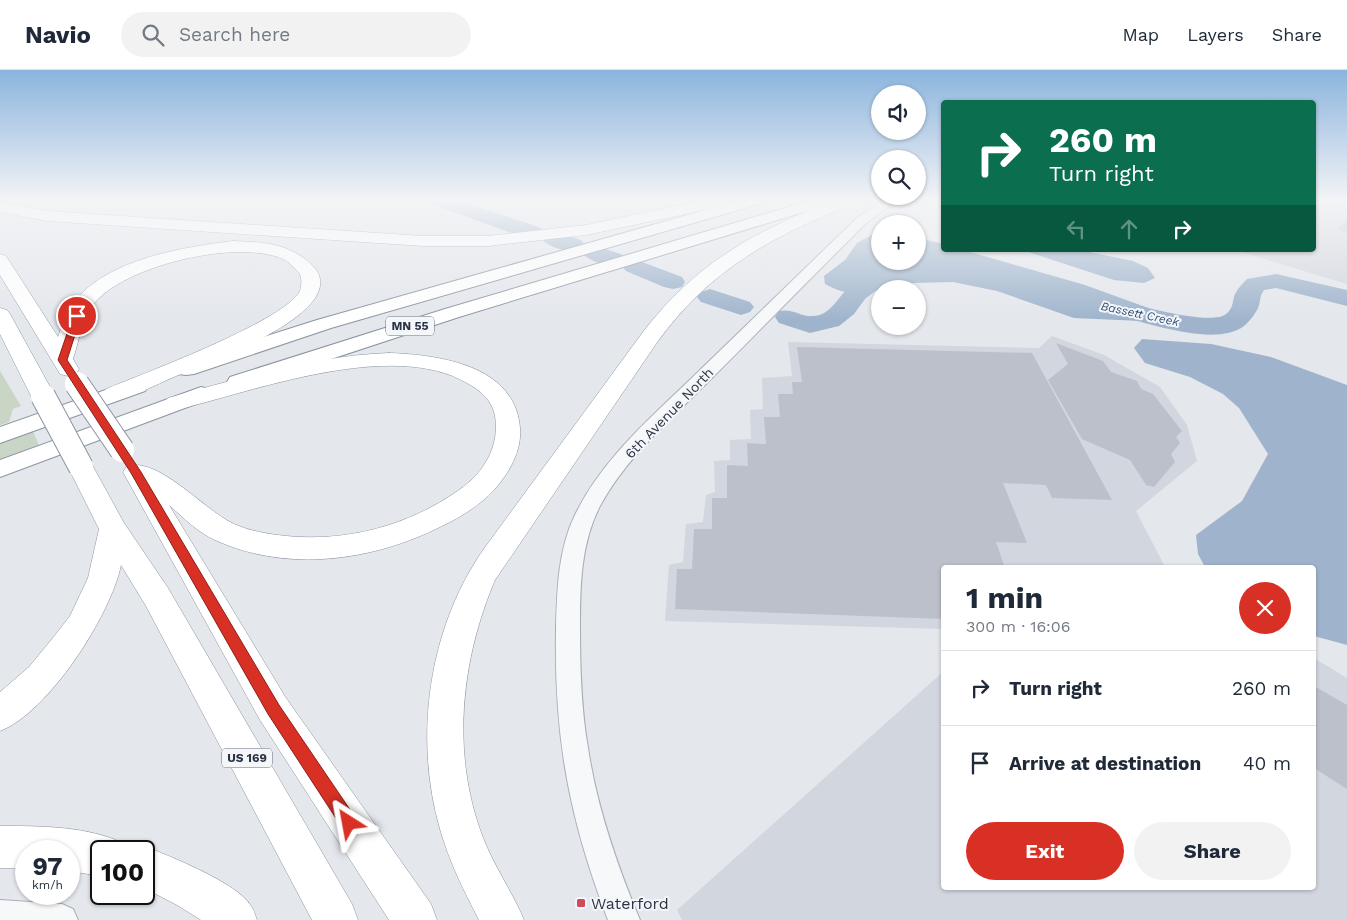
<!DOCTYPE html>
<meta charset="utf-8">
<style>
body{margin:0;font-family:"Work Sans",sans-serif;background:#f2f2f3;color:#1f2937;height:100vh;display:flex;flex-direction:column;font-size:19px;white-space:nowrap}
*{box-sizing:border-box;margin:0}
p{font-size:16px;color:#747a83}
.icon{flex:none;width:28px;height:28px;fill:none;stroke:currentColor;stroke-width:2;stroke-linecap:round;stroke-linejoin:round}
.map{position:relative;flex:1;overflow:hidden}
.panel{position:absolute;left:941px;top:495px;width:375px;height:325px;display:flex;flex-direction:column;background:#fff;border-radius:5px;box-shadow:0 1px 4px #0004}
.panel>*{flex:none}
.hud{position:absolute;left:941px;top:30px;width:375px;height:152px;border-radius:5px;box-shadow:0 1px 4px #0004;background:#0b6e4f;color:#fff;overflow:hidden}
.fabs{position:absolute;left:871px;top:15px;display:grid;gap:10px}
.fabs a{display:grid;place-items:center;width:55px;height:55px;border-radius:50%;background:#fff;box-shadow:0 1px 4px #0004;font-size:25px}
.speed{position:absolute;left:15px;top:770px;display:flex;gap:10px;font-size:25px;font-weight:700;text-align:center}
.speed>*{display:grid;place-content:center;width:65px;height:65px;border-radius:50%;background:#fff;box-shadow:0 1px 4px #0004;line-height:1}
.speed small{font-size:12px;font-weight:400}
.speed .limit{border:2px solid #111;border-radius:8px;background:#fff;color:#111}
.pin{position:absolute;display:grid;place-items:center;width:42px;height:42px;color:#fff;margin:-21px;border:2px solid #fff;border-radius:50%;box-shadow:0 1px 5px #0007}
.me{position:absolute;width:55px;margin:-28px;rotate:326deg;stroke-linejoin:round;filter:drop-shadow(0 0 4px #0008)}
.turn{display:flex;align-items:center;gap:18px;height:105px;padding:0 25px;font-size:22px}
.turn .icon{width:65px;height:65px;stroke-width:2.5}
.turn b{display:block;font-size:35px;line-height:42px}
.lanes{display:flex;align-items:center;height:48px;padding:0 25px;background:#0003;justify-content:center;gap:25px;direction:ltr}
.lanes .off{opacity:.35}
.round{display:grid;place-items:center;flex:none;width:52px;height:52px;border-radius:26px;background:#f2f2f3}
.head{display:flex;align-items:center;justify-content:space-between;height:85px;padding:0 25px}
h1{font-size:30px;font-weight:700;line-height:38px}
.cta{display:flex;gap:10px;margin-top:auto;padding:10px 25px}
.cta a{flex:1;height:58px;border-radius:30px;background:#d93025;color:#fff;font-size:20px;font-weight:700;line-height:58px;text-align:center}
.cta a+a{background:#f2f2f3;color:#1f2937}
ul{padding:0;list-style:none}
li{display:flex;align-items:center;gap:15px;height:75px;padding:0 25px;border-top:1px solid #e0e1e3}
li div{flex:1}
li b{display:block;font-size:19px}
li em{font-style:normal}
header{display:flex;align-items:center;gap:30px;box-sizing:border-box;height:70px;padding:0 25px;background:#fff;border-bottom:1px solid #e0e1e3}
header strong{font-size:24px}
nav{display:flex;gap:28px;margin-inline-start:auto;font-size:18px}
.search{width:350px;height:45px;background:#f2f2f3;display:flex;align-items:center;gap:12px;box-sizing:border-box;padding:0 18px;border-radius:28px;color:#747a83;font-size:19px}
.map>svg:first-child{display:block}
</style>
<header>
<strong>Navio</strong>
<div class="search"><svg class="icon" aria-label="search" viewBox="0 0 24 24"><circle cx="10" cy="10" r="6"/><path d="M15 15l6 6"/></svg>Search here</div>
<nav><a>Map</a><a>Layers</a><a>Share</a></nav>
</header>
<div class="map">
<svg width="1347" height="850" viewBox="0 0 1347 850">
<rect width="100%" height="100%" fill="#e4e7ec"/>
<path fill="#d2d6de" d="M1314,131H1347V214L1235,180H1314Z
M1052,266L1104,285L1160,317L1187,355L1197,391L1136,441L1165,497L944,498V559L665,551L669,495L683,492L686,454L703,452L706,425L715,422L714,391L730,390V370L751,369L750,340L763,339L762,308L792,306L788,272L1039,278Z
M1314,588L1347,608V850H682L677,840L944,601V818H1314Z"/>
<path fill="#c9d6c5" d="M0,301L21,336L13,339L9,352L0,355Z
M33,361L40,378L0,393V373Z"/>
<path fill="#9fb4cc" d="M872,165H880V191H918V168L944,174V180H963L1085,215L1173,247L1142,251L1074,248L997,221L953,212L914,213L880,219V220C858,225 845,225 825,214L824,206L845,190L857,173Z
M1022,180H1079L1133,191L1148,198L1155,208L1144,213L1114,210Z
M1142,269L1211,274L1271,287L1347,315V575L1314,566V498L1205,497L1198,484L1196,465L1242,431L1268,384L1239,338L1223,324L1190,307L1145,293L1134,278Z"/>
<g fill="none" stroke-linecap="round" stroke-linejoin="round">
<path fill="#9fb4cc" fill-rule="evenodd" d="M431,131H461L541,158L544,163L541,168L533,170L525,168L434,135Z
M552,161L581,170L584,175L581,180C569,183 548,178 541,168L544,163Z
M593,175L621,184L625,189L621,194C609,197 589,192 581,182L585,177Z
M634,189L682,207L685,212L682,217L673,219L664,217L626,201L622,196L626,191Z
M884,191H911L907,196L865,229L854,244L839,256L810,263L779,253L775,247L779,241C794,238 800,247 813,246C830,246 838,227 849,217C860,208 872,200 884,191Z
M1276,204L1347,220V236L1276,218L1264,220C1259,227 1261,231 1258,238C1256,243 1249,252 1244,256C1216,277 1153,254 1121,247L1112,244L1108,239L1112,234L1121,231C1141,236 1211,256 1226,244C1234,238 1232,231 1235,224C1238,218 1243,213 1247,209Z
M710,219L750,232L754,237L750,242L741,245L701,232L697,227L701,222Z"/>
</g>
<path fill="#bbc0ca" d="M1347,149V162L1337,159Z
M1056,273L1103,291L1111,302L1137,311L1141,319L1153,324L1182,361L1176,367L1180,373L1171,384L1175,392L1154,417L1146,415L1130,390L1082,369L1048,310L1068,294Z
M797,277L1032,283L1112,430L1052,428L1046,415L1003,413L1027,473L996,472L1005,498H944V549L675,539L677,499H692L694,459H712V428H727V395L748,396L747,373L766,374L764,347H780L778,324H793L792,312H802Z
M1314,616L1347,635V719L1314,698Z"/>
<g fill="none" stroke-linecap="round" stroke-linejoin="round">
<defs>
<path id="tertiary" d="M882,131H896L865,154C812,207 760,260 707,313C669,351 626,388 600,436C581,473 580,515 580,556C580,597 581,638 588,678C597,738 617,795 640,850H608C569,749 554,667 556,559C557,520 558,480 575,445C603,387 654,345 699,301C752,250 804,199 857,148Z
M0,830L62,834L73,839L78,850H0Z"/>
<path id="trunk" d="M737,131H762L759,134L331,258L194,304L186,305L178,304L175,299L178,294L317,250Z
M809,131H833L830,134L459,247L246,317L238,319L230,317L227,312L230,307L445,239Z
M137,309L145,311L148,316L145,321L0,373V357Z
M201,317L209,319L212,324L209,329L0,407V390Z"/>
<path id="motorway" d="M700,131H731L729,134L723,136L586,165L488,176H423L47,151L0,142V132L47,141L423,166H488L586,155Z
M833,131H855L853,134C771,167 711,199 658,271L495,510C461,590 451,682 482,765C493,795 512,821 524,850H479C464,821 449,791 440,759C413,666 429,555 486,476L643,262C695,194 754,161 833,131Z
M233,171C263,172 288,173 311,194C323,205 323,218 313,231C287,264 213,290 174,307C155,315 135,326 114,331L106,329L102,324L106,319C145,303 277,254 299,223C302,217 302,210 300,204C295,199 290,192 283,189C238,169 122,195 92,236C81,251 79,272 73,289L79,299L76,304L68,306L60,304L57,299L0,205V184L6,186L58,267C63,252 69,237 79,226C115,188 184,177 233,171Z
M0,238L7,240L10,244L55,326L51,331L43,333L35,331L31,326L0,264Z
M389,283C440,285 515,295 520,358C522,381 509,403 494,420C480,435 461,447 442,456C373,491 287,503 215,470C197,462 184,448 169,435L286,628L431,834L437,850H389L260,650L123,402L127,396C159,387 203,439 232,453C248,461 268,464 286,466C347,472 408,456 459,420C484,403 500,376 495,346C492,330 480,320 467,313C392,269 254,321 176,340L168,338L164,333L168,328C241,308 313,286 389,283Z
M81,388L90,391L124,453L168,518L352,834L358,850H312L146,536L121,495C111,545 48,643 0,661V622L29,597L52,569L70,546L88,508L99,459L68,397L72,391Z
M0,756C38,756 80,756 116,770L120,781H101V806L69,801V781H26V798H0Z
M144,776C169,786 238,813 251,836C254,840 255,845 257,850H201L177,835L144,818V781H131Z"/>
</defs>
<use href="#tertiary" stroke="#a9aeb7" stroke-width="2"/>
<use href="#trunk" stroke="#8b94a3" stroke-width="2"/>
<use href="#motorway" stroke="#8b94a3" stroke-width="1"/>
<use href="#tertiary" fill="#f7f8fa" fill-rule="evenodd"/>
<use href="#trunk" fill="#fff" fill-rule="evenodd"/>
<use href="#motorway" fill="#fff" fill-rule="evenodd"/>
<defs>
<path id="motorway-bridge" d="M77,314L122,380
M43,326L81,397"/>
</defs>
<use href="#motorway-bridge" stroke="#8b94a3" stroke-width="26" stroke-linecap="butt"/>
<use href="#motorway-bridge" stroke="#fff" stroke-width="24"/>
</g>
<linearGradient id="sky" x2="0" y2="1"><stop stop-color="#8bb4dd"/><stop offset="0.52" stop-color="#f3f4f6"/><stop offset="1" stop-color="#f3f4f6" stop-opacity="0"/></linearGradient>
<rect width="1347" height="250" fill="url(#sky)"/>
<path fill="#d93025" stroke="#8d1f18" d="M77,243L81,246L67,290L141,402L279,635L355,747L358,753L355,759L349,761L343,759L268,644L131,403L58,290L73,246Z"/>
<rect fill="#d1495b" stroke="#f4f6f9" stroke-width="2" x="576" y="828" width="10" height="10" rx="2.5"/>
<g text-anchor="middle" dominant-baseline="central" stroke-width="4" stroke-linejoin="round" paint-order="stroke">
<g font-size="12" font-style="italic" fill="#34527a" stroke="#f4f6f9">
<text transform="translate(1140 244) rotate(12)">Bassett Creek</text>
</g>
<g fill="#f4f6f9" stroke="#676e7b" stroke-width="1">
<rect x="386" y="246.5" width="48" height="19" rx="4"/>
<rect x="222" y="678.5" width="50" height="19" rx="4"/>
</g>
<g font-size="12" font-weight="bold" fill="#2b3445">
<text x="410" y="256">MN 55</text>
<text x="247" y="688">US 169</text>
</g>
<g font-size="14" fill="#2b3445" stroke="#f4f6f9">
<text transform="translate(669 343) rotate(-46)">6th Avenue North</text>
</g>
<g font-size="16" fill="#2b3445" stroke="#f4f6f9" text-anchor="start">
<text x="591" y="833">Waterford</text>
</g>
</g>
</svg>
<div class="fabs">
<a><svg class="icon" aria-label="sound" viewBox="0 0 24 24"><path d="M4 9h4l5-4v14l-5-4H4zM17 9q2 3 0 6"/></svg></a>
<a><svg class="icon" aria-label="search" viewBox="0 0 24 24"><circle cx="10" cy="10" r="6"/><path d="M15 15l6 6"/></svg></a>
<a>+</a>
<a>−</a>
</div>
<div class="speed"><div>97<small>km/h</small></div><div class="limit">100</div></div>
<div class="pin" style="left:77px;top:246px;background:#d93025"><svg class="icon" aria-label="arrive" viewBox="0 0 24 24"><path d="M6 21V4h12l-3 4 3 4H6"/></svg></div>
<svg class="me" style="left:349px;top:753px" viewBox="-20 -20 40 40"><path d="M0-17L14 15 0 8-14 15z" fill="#d93025" stroke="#fff" stroke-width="4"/></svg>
<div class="hud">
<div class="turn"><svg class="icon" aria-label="right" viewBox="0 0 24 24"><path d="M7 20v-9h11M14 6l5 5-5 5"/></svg><div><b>260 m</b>Turn right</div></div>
<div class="lanes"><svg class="icon off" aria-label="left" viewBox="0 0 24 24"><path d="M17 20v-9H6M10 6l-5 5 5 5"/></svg><svg class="icon off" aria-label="ahead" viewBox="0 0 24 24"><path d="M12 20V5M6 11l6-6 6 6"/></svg><svg class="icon" aria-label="right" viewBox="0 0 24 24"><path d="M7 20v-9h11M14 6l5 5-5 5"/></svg></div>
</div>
<section class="panel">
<div class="head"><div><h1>1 min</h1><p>300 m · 16:06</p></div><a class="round" style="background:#d93025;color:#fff"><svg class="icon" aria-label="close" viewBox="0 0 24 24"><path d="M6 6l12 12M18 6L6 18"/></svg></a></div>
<ul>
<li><svg class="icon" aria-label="right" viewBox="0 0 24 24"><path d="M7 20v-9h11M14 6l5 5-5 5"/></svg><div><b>Turn right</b></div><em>260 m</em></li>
<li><svg class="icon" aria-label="arrive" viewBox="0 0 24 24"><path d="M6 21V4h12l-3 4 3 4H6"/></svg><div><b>Arrive at destination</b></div><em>40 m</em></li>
</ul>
<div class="cta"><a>Exit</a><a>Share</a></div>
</section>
</div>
